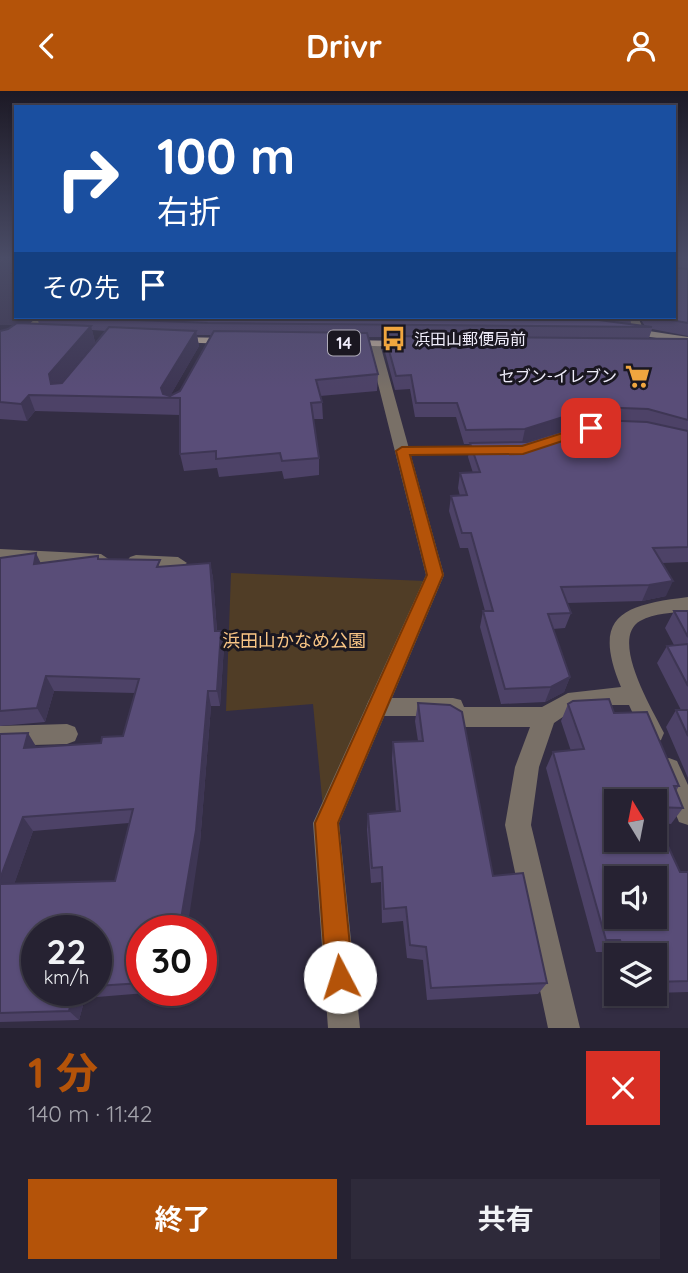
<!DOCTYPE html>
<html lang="ja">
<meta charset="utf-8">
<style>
body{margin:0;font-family:Quicksand,"Noto Sans JP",sans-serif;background:#2e2a3a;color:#f1f3f6;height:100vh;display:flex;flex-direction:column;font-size:26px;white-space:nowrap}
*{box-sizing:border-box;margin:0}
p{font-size:23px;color:#a4a4ac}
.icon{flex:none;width:38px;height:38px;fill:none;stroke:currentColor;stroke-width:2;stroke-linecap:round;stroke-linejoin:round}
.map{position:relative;height:937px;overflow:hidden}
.side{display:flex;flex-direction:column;background:#262232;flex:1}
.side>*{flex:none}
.top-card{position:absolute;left:14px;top:14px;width:662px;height:214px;border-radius:0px;box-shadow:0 2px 5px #0004,0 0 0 2px #423f4d;background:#1a4fa0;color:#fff;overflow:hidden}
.needle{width:46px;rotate:350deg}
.tools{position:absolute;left:604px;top:698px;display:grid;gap:14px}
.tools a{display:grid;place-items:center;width:63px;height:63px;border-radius:0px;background:#262232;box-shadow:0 2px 5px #0004,0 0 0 2px #423f4d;font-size:35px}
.speed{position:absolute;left:21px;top:824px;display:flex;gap:14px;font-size:35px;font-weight:700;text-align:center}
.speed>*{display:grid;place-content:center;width:91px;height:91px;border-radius:50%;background:#262232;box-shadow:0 2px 5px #0004,0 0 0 2px #423f4d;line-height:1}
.speed small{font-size:18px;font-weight:400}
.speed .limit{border:10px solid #d22;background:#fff;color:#111}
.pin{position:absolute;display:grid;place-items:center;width:60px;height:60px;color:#fff;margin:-30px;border-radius:14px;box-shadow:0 4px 10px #0006}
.me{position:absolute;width:77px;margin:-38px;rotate:355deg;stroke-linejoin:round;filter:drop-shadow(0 0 5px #0008)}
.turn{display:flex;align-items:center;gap:24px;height:147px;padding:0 28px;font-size:32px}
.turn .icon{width:91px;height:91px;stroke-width:2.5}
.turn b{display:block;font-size:49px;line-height:60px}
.then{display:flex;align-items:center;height:66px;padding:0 28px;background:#0003;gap:14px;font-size:26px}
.round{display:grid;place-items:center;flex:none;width:74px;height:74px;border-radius:0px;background:#2e2a3a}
.overview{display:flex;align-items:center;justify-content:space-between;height:119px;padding:0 28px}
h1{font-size:42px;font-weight:700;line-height:52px;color:#b45309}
.cta{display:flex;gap:14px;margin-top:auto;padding:14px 28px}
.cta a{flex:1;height:80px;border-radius:0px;background:#b45309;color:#fff;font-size:28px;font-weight:700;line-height:80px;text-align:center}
.cta a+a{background:#2e2a3a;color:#f1f3f6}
header{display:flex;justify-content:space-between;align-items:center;height:91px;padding:0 28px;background:#b45309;color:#fff;font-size:32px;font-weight:700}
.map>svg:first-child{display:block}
</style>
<header><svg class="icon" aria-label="back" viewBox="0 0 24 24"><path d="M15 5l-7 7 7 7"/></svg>Drivr<svg class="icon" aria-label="person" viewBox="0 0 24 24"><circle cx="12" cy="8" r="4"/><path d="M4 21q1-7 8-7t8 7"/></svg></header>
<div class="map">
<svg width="688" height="937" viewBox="0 0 688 937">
<rect width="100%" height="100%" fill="#332d43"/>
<path fill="#3f3752" d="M0,182L16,183V226H40L30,234H0Z"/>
<path fill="#503d26" d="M231,482L426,490L323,717L313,613L226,620Z"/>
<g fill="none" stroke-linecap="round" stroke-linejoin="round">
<path fill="#797067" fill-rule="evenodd" d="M628,226H638L645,242L644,244H636Z
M493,355L498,356V362L402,364L395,360L402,356Z
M688,506V520C672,522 655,522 640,530C609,548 653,619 664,642L661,649L653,652L645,649L629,614H601L573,619L554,632L539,676L531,734L580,937H548L505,734L515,676L530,636H458L450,633L447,625H377L369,623L366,616L369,609L377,607H453L461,609L464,616H542L568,602L621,596C591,524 623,514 688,506Z
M669,667L677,670L688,694V734L679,731L657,678L661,670Z"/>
<path fill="#797067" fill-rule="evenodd" d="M37,226H48L30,244H22V240Z
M374,250L380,253L444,484L339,732L360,937H328L313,732L426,484L368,253Z
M0,458L101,463L110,469L101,475L0,470Z
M136,464L178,466L187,472L178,478L130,474L127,470L130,466Z
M67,633L75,636L78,643L75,650L67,653L0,655V635Z"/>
<path fill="#a19484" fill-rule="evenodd" d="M629,237L688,246V252L625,242L624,240Z"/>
<path fill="#c0af9b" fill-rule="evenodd" d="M175,246L231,247L237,250L231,253L171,251V247Z
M346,249L406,250L412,253L406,256L342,254V250Z"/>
</g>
<path fill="#4d4267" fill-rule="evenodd" d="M674,167H688V245L652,238L649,247L688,248V471L662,472L666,505L642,510L567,512L571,522L565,537L553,538L570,586L564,601L545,611L501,613L480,536L483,520H485L468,457H460L449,420L451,405H460L458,397L460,382H473L468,366L470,353H464L456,326H415L410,298L395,299L384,257V246H368L378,283L377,300L320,305L322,311L323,328H313L319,367V384L284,388L282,380L219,386L217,377L184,380L180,363V324L35,320L27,330L0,328V240L39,233L37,226H632L630,233L645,235L639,226H674ZM92,239L106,240L61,292L95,251ZM197,244H211L180,300L170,305L199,255ZM591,330H593L526,351Z
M0,467L41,472L100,468L162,476L210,472L213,487L217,540L224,555L220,615H211L200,752L142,840V900H170L85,907L79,929L0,931V643L37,656L101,652L123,645L135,602L54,600L45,631L0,635ZM129,732L115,790L14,793L33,740ZM96,840V900H37Z
M674,520H688V687L666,636L676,619H681L657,572L667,555L674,554L665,537Z
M418,612L493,785L547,892L538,903L427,909L423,869L407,867L403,830L382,832L381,791L371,792L367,739L368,723L396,721L392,668L393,651L418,650L415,630Z
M568,613L614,622L679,695L676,700L683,717L671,733L658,732L680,781H688V901L654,902V864H616V883L609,861H596L546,677L553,661L571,660L561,630ZM654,710V749H616Z"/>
<path fill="#3e3654" d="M9,167H13L16,179L0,189V172Z
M91,235L95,251L55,299L51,293L49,283Z
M196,240L199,255L169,307H163L161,297Z
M29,304L35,320L27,330L21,313Z
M595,316L591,330L522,352L525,338Z
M36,462L43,477L34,473Z
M210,472L213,487L218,555L215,540Z
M673,490L666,505L642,510L649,494Z
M221,540L224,555L220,615L217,600Z
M46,585L54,600L45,631L37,617Z
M570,586L564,601L545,611L551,596Z
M208,600L211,615L200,752L187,840H179Z
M28,642L37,657H24Z
M23,726L33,740L10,805L0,795V788Z
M74,900H77L85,907L79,929L69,920Z"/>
<path fill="#594d78" stroke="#3e3654" stroke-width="2" fill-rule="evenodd" d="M0,167H9L0,172Z
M674,167H688V169L676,168V177L688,178V232L654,226H674Z
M63,226H576L652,236L208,232Z
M17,232L91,235L49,283L51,293L62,292L109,236L196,240L161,297L163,303L170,305L180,300L214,240L367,242L378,283L316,289L322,311L311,312L319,367L282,370L280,362L216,368V360L180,363V307L29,304L21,313L0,311V240L8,238Z
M385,245L688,248V329L648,318L595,316L525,338L466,339L457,312H416L411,284L396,285Z
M597,329L647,331L688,340V456L653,457L673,490L649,494L561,496L571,522L548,523L570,586L551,596L505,598L483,520H493L471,442H462L451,405L467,404L460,382L480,381L470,352L527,351Z
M36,462L34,473L98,465V468L160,469L157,476L210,472L215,540H221L217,600H208L196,739L179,840H142V892L96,895V840H37V900H74L69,920L0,922V793L115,790L133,718L23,726L0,788V643L28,642L24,657L101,652L102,646L123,645L139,588L46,585L37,617L0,620V467Z
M674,520H688V546Z
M688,553V595L667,555Z
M609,608L614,622L647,621L679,695H674L683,717L654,716V710H616V749H654V725L680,781H688V890L654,891V864H625L620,849H606L553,661L584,658L568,613L573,610ZM616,788H654V826H616Z
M418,612L450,614L462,621L493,785L523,782L547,892L431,897L426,856L410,854L406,816L384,818L382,776L372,777L368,723L400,720L393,651L423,650Z
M676,619H688V645Z"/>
<linearGradient id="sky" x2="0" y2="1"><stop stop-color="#1c1925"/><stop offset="0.56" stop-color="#4a4c66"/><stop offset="1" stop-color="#4a4c66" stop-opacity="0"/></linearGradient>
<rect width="688" height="298" fill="url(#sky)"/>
<path fill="#b45309" stroke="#753606" stroke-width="2" d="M591,333L596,334V339L523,363L410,364L443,484L338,732L353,886L349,895L340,899L330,895L326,886L315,732L427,484L396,360L402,356L522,355Z"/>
<defs>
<symbol id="bus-bare" viewBox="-9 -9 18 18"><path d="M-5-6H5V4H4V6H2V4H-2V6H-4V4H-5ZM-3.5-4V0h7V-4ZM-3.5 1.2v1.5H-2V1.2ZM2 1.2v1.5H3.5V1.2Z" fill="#f0a63f" stroke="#1a1721" stroke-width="2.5" paint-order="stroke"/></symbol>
<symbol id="supermarket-bare" viewBox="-9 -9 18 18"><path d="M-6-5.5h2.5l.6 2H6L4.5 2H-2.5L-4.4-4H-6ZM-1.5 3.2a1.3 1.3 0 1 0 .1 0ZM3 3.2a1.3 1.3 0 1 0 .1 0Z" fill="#f0a63f" stroke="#1a1721" stroke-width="2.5" paint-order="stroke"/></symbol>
</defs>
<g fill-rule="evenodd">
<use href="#bus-bare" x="376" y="230" width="35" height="35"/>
<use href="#supermarket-bare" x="620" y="268" width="35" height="35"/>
</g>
<g text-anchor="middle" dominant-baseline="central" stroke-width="6" stroke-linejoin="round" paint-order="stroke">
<g font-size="16" fill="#efecfa" stroke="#1a1721" text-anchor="start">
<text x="414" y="248">浜田山郵便局前</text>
<text x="617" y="285" text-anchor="end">セブン-イレブン</text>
</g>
<rect fill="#1a1721" stroke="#afacb9" stroke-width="2" x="328" y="239.5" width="32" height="25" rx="5"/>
<g font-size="16" font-weight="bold" fill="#efecfa">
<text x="344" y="252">14</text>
</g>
<g font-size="18" fill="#f9c585" stroke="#1a1721">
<text x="294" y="549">浜田山かなめ公園</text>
</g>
</g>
</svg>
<div class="tools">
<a><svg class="needle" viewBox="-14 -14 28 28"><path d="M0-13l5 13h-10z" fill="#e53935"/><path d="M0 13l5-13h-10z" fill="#a4a4ac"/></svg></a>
<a><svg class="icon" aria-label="sound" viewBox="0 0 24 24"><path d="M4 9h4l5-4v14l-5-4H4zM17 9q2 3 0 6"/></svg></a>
<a><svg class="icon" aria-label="layers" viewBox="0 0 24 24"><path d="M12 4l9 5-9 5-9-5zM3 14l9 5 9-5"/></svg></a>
</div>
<div class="speed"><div>22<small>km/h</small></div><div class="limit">30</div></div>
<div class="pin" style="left:591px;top:337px;background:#d93025"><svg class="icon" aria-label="arrive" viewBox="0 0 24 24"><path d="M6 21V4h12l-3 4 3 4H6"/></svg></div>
<svg class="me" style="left:340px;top:886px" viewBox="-20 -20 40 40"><circle r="19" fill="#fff"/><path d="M0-13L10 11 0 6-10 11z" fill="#b45309"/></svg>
<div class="top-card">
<div class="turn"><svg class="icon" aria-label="right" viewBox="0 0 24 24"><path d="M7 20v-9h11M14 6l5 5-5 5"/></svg><div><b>100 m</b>右折</div></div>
<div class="then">その先<svg class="icon" aria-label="arrive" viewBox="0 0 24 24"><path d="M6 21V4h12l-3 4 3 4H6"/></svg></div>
</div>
</div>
<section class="side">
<div class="overview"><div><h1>1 分</h1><p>140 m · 11:42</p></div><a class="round" style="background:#d93025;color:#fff"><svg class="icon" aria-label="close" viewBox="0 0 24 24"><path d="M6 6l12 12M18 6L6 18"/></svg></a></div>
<div class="cta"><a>終了</a><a>共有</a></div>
</section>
